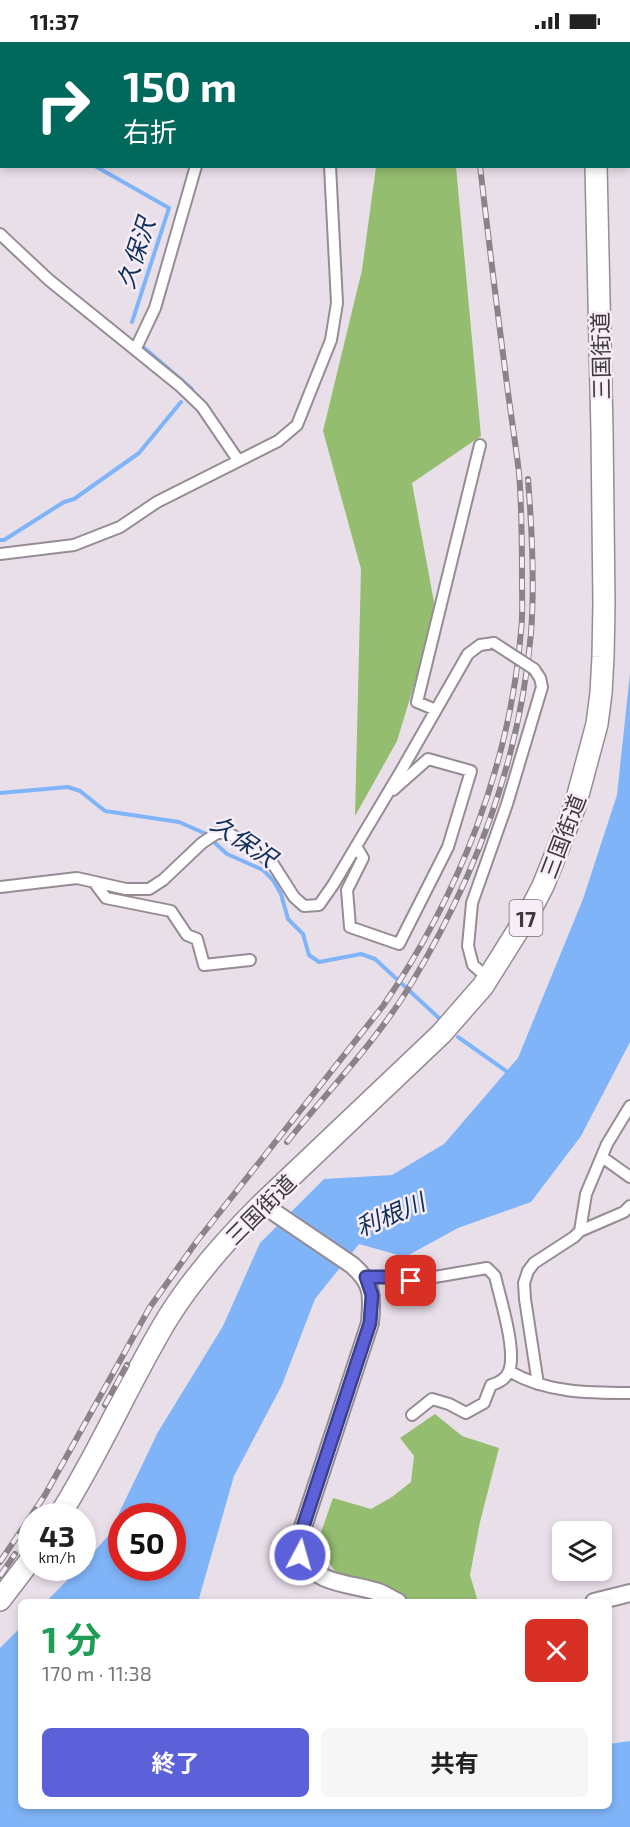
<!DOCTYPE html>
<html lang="ja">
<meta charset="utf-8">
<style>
body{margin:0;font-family:"Exo 2","Noto Sans JP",sans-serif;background:#f6f6f6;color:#222;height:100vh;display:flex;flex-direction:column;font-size:22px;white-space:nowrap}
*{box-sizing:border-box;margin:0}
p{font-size:20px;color:#767676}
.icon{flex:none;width:33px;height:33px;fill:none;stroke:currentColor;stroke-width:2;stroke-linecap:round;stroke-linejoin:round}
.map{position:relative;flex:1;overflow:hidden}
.details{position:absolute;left:18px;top:1557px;width:594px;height:210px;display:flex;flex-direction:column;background:#fff;border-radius:9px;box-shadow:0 3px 9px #0003}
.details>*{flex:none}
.top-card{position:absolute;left:0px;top:0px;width:630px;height:126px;box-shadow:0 3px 9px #0003;background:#00695c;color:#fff;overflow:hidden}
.buttons{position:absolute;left:552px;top:1479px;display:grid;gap:12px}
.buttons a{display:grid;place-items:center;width:60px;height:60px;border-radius:9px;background:#fff;box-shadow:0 3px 9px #0003;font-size:30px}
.speed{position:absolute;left:18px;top:1461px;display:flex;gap:12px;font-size:30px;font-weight:700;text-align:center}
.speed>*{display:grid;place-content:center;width:78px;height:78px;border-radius:50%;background:#fff;box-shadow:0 3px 9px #0003;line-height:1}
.speed small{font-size:15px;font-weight:400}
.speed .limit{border:9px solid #d22;background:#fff;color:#111}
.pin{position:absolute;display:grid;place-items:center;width:51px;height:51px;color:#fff;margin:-26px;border-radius:12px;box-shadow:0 3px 9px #0006}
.me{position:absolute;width:66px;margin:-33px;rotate:6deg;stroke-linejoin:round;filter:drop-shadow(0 0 4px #0008)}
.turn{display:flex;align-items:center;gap:21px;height:126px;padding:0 24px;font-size:27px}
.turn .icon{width:78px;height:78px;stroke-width:2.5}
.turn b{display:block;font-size:42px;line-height:51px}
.round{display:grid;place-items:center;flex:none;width:63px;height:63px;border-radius:9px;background:#f6f6f6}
.overview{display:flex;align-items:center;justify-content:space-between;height:102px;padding:0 24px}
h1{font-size:36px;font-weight:700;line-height:45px;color:#1e9e55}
.button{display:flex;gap:12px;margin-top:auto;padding:12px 24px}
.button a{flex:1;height:69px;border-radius:9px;background:#5d61d9;color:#fff;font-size:24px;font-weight:700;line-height:69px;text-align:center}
.button a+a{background:#f6f6f6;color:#222}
.status{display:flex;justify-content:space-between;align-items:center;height:42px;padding:0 30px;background:#fff;direction:ltr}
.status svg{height:16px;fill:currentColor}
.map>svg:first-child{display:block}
</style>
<div class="status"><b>11:37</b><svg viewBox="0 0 49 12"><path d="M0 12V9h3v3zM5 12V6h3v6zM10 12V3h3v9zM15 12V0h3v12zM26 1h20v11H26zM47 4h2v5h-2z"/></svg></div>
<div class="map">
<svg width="630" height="1785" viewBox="0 0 630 1785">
<rect width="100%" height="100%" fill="#e9dfe9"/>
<path fill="#94bd6f" d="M361,0H453L362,2Z
M376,125H456L481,394L412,441L436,571L397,699L355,774L361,527L323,389L362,228Z
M435,1372L462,1394L499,1406L480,1480L470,1533L478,1560H417L336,1531L317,1502L333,1456L371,1467L392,1455L411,1440L414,1414L400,1396Z"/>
<path fill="#80b4f9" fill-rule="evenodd" d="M630,631V1000L581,1094L531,1160L458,1186L405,1215L359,1202L315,1257L282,1343L234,1434L198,1560H46L79,1526H82L83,1522L108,1494L158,1390L223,1284L260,1201L324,1137L392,1133L444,1102L518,1016L583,857L617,753ZM122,1474H172V1526H122Z
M21,1585V1764H609V1702L630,1699V1785H0V1606Z"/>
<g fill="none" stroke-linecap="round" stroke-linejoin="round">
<path stroke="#80b4f9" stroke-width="4" d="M0,73L2,74
M95,124L169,166L132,280
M142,304L192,347
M0,498H4L64,460L74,457L139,411L181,360
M0,751L68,745L80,749L105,769L179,780L204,791L227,812L263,828L273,838L281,852L288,877L303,892L309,913L319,920L361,912L375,917L440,977
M458,995L509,1031"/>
<defs>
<path id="street" d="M299,0L303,2
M231,2V0
M325,2V0
M0,192L49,238L179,343L202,365L238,418
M136,306L155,266L196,124
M0,512L74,503L120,485L157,460L278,399L297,383L331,298L337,261L330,124
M436,668L417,660L480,403
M356,804L363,816L347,848L350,885L399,902L448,805L471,729L428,717L393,748
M94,840L106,856L171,869L187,893L197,897L204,923L250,918
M0,845L77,836L126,847H149L163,838L202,801L217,791H228L248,802L273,822L294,855L304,864L319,863L333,843L401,729L468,612L480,603L494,601
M488,936L473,923L468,904L472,861L507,762L542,645L540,636L534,627
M602,1115L630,1135
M580,1189L624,1170L630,1164
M365,1235H393L411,1239L487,1226L495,1234C500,1256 517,1309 509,1329C506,1337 498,1341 491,1343L484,1361L466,1371L449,1362L432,1357L412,1373
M509,1329C546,1351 589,1351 630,1351
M538,1342L525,1257L524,1241L528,1229L534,1221L574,1195L580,1189L586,1152L607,1102L630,1064"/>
<path id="secondary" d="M262,1162L352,1223C374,1242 372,1254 370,1281L299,1497C300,1503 299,1510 302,1515C316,1544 355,1541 381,1551C387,1554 392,1557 398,1560
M594,1560L630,1551"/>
<path id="highway" d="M593,0V2
M59,1474C100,1410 129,1339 169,1274C195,1233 228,1196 262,1162L441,992L483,944L530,869L543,844L575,764L597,682L601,651L603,615L604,562L602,389L596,124
M0,1558L32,1516"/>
</defs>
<use href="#street" stroke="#958c94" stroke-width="14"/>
<use href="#secondary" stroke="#958c94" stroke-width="20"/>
<use href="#highway" stroke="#958c94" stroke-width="24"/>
<use href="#street" stroke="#fff" stroke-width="10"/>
<use href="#secondary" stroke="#fff" stroke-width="16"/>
<use href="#highway" stroke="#fff" stroke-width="21"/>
<defs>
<path id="rail" d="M492,2V0
M287,1100C327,1050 374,1002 408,947C474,839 520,718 531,591C535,540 532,488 528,437
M105,1363L127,1323
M0,1520L45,1453L150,1265L197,1199L383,964C459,853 510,724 521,589C523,573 522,556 522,540C522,503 522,467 519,431C515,396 509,362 505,327C496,260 488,192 480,124
M0,1534L15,1512"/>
</defs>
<use href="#rail" stroke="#8a8389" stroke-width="6"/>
<use href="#rail" stroke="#f6edf6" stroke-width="4" stroke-dasharray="11" stroke-linecap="butt"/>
<defs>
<path id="street-bridge" d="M494,601L534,627"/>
</defs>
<use href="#street-bridge" stroke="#958c94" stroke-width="14" stroke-linecap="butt"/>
<use href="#street-bridge" stroke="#fff" stroke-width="10"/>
</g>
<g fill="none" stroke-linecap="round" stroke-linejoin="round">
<defs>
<path id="route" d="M300,1513L299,1497L370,1281L372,1253L366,1235H393L411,1239"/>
</defs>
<use href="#route" stroke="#3c3f8d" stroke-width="15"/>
<use href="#route" stroke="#5d61d9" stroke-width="10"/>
</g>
<g text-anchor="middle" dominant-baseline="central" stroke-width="5" stroke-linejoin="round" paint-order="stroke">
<rect fill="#f6edf6" stroke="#757074" stroke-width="1.5" x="509.5" y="858" width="33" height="36" rx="4.5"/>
<g font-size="21" font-weight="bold" fill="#3e3a3d">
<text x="526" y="876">17</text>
</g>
<g font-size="22" fill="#3e3a3d" stroke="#f6edf6">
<text transform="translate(600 314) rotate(-91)">三国街道</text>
<text transform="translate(562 794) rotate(-69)">三国街道</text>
<text transform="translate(260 1167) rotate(-45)">三国街道</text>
</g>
<g font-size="24" font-style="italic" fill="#0d2f59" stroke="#f6edf6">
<text transform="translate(135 211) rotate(-72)">久保沢</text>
<text transform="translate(244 798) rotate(34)">久保沢</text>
<text transform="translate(390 1172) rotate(-23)">利根川</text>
</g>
</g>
</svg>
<div class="buttons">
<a><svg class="icon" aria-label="layers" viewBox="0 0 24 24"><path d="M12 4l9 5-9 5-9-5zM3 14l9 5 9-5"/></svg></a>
</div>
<div class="speed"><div>43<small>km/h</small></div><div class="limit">50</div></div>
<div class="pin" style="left:411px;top:1239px;background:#d93025"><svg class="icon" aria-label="arrive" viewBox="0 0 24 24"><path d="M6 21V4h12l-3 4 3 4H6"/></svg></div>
<svg class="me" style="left:300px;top:1513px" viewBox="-20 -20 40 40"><circle r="17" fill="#5d61d9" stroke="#fff" stroke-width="3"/><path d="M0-11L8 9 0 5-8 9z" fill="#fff"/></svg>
<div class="top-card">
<div class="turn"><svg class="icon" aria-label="right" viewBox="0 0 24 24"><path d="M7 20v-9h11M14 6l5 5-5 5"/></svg><div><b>150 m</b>右折</div></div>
</div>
<section class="details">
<div class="overview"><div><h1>1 分</h1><p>170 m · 11:38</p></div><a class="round" style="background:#d93025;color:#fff"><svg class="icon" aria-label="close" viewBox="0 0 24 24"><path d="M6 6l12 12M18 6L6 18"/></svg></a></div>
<div class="button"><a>終了</a><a>共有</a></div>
</section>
</div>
